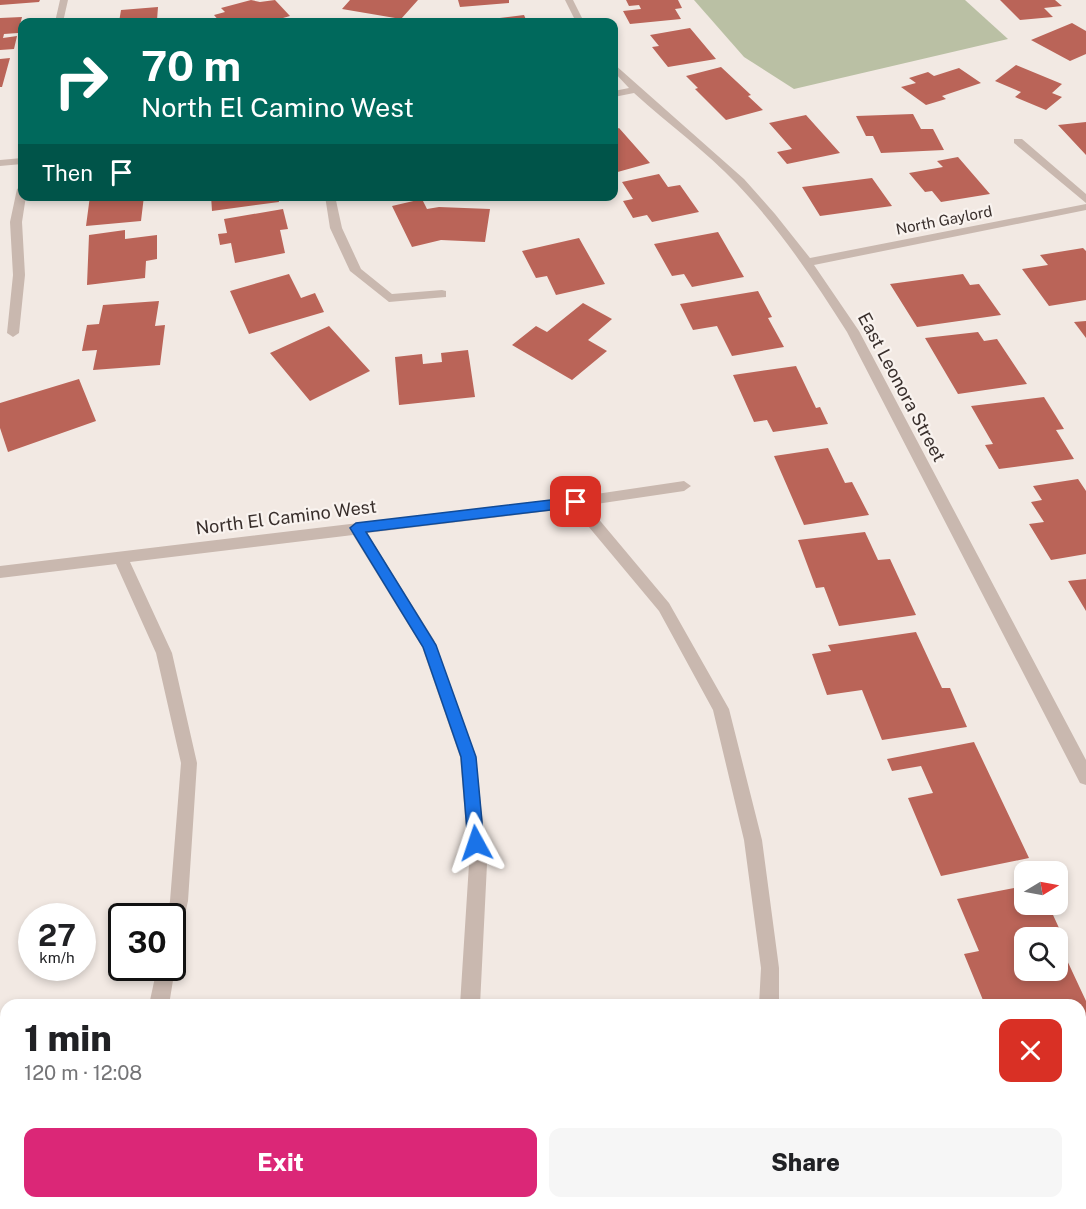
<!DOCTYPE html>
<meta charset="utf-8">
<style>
body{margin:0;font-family:"Public Sans",sans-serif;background:#f6f6f6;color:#202124;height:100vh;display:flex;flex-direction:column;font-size:22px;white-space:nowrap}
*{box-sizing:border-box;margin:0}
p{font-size:20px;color:#757577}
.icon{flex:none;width:33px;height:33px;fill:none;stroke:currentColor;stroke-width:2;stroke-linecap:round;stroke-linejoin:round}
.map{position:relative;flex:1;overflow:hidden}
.side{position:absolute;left:0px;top:999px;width:1086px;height:210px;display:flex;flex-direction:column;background:#fff;border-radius:18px 18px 0 0;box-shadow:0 3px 9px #0003}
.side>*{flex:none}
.hud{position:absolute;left:18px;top:18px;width:600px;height:183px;border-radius:12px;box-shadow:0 3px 9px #0003;background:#00695c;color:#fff;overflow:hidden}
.needle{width:39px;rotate:80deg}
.controls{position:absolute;left:1014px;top:861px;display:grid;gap:12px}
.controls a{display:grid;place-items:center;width:54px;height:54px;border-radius:12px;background:#fff;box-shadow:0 3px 9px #0003;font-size:30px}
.speed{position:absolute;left:18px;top:903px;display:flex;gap:12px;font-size:30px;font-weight:700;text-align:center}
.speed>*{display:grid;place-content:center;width:78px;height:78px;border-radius:50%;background:#fff;box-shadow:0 3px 9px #0003;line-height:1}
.speed small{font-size:15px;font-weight:400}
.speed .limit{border:3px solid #111;border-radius:9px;background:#fff;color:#111}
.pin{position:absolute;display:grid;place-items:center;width:51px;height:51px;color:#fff;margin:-26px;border-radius:12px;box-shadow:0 3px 9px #0006}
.me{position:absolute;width:66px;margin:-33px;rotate:355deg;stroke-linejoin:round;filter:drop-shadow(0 0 4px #0008)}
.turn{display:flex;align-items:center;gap:21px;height:126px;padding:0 24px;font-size:27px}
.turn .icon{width:78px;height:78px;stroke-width:2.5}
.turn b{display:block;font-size:42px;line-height:51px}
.then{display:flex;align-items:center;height:57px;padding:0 24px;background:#0003;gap:12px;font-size:22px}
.round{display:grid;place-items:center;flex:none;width:63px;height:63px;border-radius:12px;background:#f6f6f6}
.summary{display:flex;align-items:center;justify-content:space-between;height:102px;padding:0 24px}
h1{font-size:36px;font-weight:800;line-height:45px}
.button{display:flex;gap:12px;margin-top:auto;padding:12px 24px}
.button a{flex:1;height:69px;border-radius:12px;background:#db2777;color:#fff;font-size:24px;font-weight:800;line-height:69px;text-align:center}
.button a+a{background:#f6f6f6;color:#202124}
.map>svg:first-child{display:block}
</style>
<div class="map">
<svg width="1086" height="1209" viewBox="0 0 1086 1209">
<rect width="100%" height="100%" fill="#f2e9e3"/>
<path fill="#bac0a4" d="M694,0H965L1008,39L794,89L744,57Z"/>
<path fill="#ba6458" d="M0,0H40L39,2L0,5Z
M251,0L260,2L275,0L290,16L269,22L267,21L220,22L214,15L225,12L221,8Z
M350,0H418L401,19L342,9Z
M458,0H509V3L460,7Z
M626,0H678L682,8L675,9L681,19L630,24L623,11L641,9L639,5L629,6Z
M1000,0H1055L1062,6L1044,8L1053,17L1020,20Z
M158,7L157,20L164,19V22H119L121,10Z
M524,15L527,22H475V21Z
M22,17L18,33L4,34L3,38L17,36L14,49L0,50V18Z
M1072,23L1086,31V54L1070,61L1031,40Z
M690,28L716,59L668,67L652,47L659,46L650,35Z
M10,58L2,87H0V59Z
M1016,65L1062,84L1052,93L1062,97L1046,110L1015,97L1021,92L995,81Z
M721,67L751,95L748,96L763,110L726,120L695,89L698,88L686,76Z
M959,68L981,83L942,96L946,99L926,105L901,87L916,83L909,78L928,72L934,76Z
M913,114L921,129H933L944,150L881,153L873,136H866L856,116Z
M806,115L840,153L787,164L777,152L792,149L769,123Z
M1086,122V155L1058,125Z
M619,128L650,163L614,173V130Z
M958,157L990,194L941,202L932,191L925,192L909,173L943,167L937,161Z
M659,174L668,187L680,185L699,212L652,222L647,215L633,218L623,201L633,199L622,182Z
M872,178L892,206L820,216L802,187Z
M90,196H144L141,221L86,226Z
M211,196H278L279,202L212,211Z
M422,199L427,209L439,207L490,209L485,242L441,240L412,247L392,206Z
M283,209L288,229L280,230L285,253L235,263L231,243L220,245L218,234L227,233L224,219Z
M125,230V239L157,235V259L146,261L145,278L87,285L89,235Z
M718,232L744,277L692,287L684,274L672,276L654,244Z
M579,238L605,284L556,295L547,276L536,278L522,251Z
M1083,248L1086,251V300L1049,306L1022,269L1048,265L1040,255Z
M289,274L301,298L315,293L324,312L249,334L230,291Z
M963,274L970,285L979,284L1001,315L917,327L890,284Z
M758,291L772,317L768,318L784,347L732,356L717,326L693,330L680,304Z
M159,301L155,326L165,325L160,365L93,370L97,350L82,351L87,325L99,324L103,305Z
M583,303L612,319L588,340L607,351L572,380L512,345L536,326L547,332Z
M1086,321V338L1074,322Z
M329,326L370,371L310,401L270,353Z
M978,332L984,341L997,339L1027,384L958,394L925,338Z
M468,350L475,397L399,405L395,357L422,354L423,364L442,362L441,353Z
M796,366L816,408L820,407L828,424L773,432L767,420L754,422L733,375Z
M79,379L96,421L8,452L0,428V403Z
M1044,397L1064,429L1056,430L1074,459L999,469L985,445L993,444L971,406Z
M828,448L845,483L852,482L869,515L804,525L774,456Z
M1078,479L1086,491V554L1051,560L1029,524L1044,522L1031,502L1042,500L1033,486Z
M865,532L878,560L890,559L916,615L839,626L824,587L816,588L798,540Z
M1086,579V611L1068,581Z
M916,632L942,688H950L967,727L882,740L862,690L827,695L812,654L831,651L828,645Z
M974,742L1029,858L941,876L908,798L933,793L921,766L892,771L887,759Z
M1024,886V904H1048L1059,928L1052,929L1056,938H1024V970H1058V941L1086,1001V1017L1080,1019V1005H985L964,954L979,951L957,899Z
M1080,1054H1084L1086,1058V1209H1055L1052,1203H1080Z"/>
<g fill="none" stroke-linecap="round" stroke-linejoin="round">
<path fill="#c9b8af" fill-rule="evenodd" d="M684,481L691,486L684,491L576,507L569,502L576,497Z
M839,1203H896L893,1209H836Z"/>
<path fill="#c9b8af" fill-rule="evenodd" d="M60,0H68L63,22H55Z
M565,0H573L584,22H576Z
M614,64L744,179L775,214L810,258L1086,204V210L814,265L859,331L1086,760V785L1080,783L847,332C814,280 780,229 737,184C706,151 668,124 634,93L614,97V91L629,88L614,72Z
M1014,139H1022L1086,194V203L1014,143Z
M22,158V164L0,166V160Z
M22,186V196H26L22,222L25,275L19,333L13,337L7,333L13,275L10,222L17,189Z
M325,196H335L342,228L361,269L392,294L442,290L446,291V297L389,302L350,271L330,228Z
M576,497L581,498L669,603L729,709L762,840L779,968V1005H759L761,968L744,840L713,710L659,611L573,508L367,533L434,640L476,757L487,864L480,1005H460L469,864L460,757L422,647L353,535L130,562L172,653L197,763L188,901L179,941L172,943V916H167L170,901L181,763L156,653L116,564L0,578V566Z
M172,961L175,968L169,1005H149L157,968H172Z
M92,1203H114L112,1209H90Z
M420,1203H442L440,1209H418Z
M740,1203H762L761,1209H739Z"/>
</g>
<path fill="#1a73e8" stroke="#114b97" stroke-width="1.5" d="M576,497L582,502L576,507L366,532L436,645L476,757L484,843L481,849L476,851L470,849L468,843L461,757L423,647L350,528L356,523Z"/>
<g text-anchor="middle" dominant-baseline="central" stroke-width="4.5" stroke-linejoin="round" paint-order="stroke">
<g font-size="15" fill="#392f2c" stroke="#f9f3ef">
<text transform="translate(944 220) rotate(-11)">North Gaylord</text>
</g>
<g font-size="18" fill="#392f2c" stroke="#f9f3ef">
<text transform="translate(902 387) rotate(62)">East Leonora Street</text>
<text transform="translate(286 517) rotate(-7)">North El Camino West</text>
</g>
</g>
</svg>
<div class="controls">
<a><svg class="needle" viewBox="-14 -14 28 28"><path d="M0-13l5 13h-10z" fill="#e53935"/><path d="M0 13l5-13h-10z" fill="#757577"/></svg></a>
<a><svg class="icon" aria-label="search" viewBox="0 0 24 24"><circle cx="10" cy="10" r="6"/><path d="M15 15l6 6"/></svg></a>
</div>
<div class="speed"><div>27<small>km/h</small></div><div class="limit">30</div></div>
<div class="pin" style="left:576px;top:502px;background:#d93025"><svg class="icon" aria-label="arrive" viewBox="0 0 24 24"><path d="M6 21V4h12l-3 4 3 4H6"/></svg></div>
<svg class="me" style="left:476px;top:843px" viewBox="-20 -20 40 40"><path d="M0-17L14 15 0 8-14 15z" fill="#1a73e8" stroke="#fff" stroke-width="4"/></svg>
<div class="hud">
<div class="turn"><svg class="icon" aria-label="right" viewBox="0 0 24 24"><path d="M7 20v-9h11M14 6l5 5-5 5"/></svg><div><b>70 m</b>North El Camino West</div></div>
<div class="then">Then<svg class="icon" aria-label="arrive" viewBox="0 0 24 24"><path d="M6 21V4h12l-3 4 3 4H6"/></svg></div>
</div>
<section class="side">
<div class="summary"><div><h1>1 min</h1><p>120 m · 12:08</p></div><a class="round" style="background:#d93025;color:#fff"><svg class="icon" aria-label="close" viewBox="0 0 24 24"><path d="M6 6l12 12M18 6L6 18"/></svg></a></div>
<div class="button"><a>Exit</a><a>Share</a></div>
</section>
</div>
